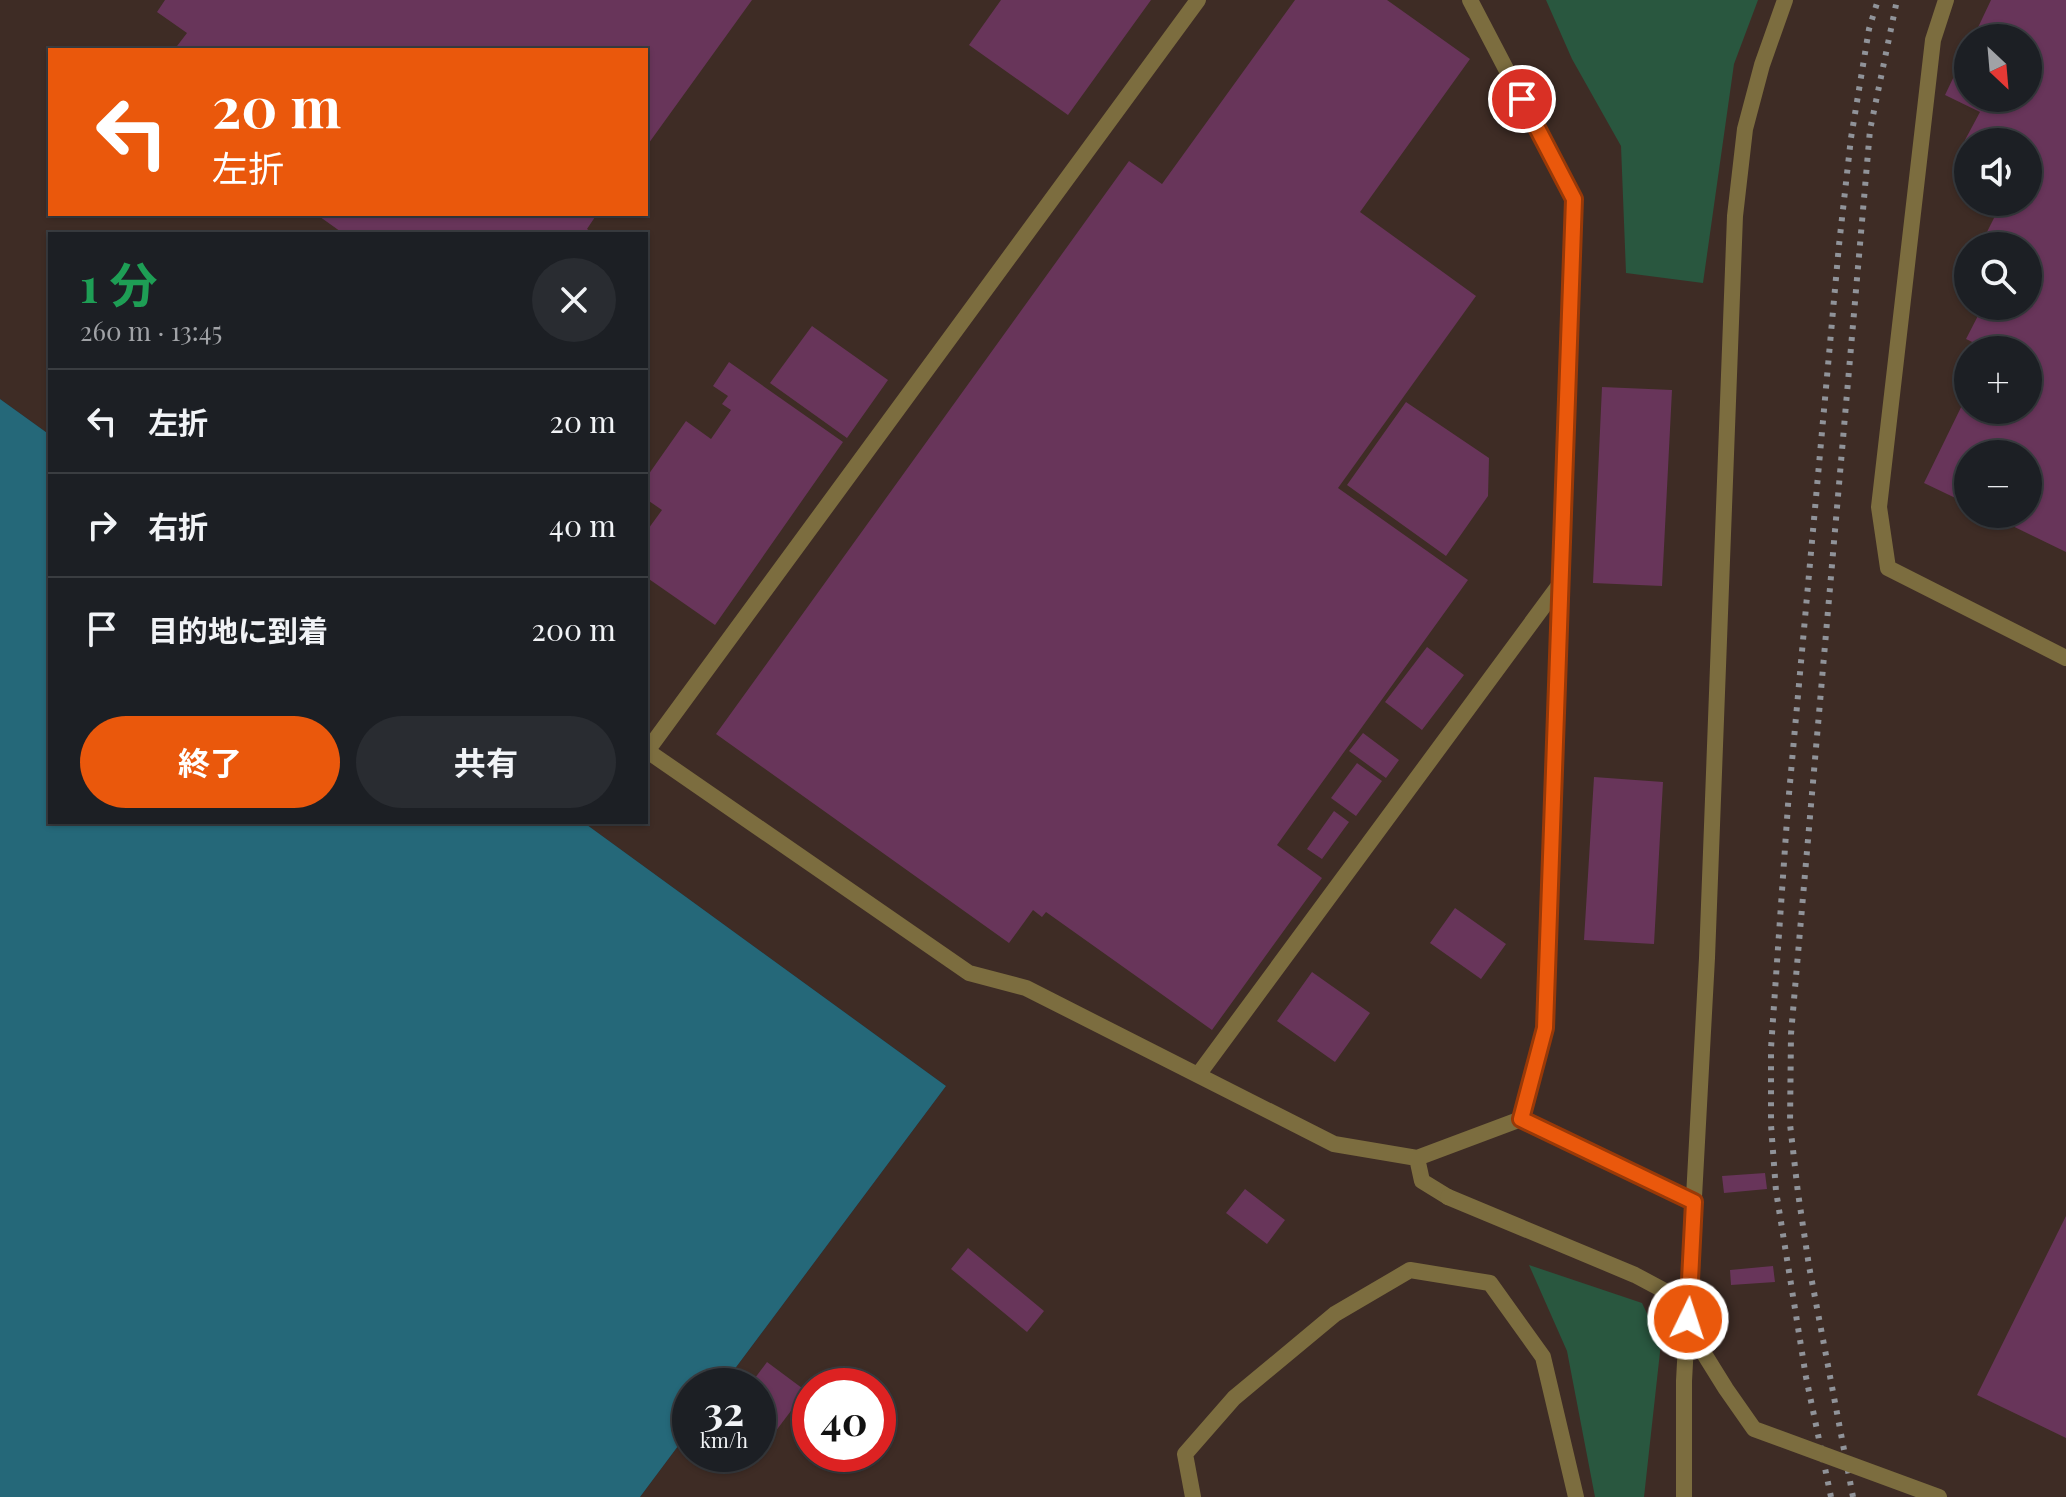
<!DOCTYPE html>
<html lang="ja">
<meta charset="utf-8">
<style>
body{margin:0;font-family:"Playfair Display","Noto Sans JP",serif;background:#292c31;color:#f1f3f6;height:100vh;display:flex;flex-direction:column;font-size:30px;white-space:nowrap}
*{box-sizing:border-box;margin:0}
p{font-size:26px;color:#a0a2a6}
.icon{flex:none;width:44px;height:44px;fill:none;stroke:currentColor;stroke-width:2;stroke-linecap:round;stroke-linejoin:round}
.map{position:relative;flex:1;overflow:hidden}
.panel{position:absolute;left:48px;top:232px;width:600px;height:592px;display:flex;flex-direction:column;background:#1c1f24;border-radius:0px;box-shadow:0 2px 6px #0004,0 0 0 2px #3a3d41}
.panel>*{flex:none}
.hud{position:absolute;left:48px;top:48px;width:600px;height:168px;border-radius:0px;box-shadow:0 2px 6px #0004,0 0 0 2px #3a3d41;background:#ea580c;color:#fff;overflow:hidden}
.needle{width:52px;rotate:154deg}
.controls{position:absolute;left:1954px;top:24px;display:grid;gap:16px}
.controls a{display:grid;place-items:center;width:88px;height:88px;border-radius:50%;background:#1c1f24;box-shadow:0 2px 6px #0004,0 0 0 2px #3a3d41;font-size:40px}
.speed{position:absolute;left:672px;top:1368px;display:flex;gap:16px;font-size:40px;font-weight:700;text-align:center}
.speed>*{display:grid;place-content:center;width:104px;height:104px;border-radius:50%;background:#1c1f24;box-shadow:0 2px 6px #0004,0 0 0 2px #3a3d41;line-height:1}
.speed small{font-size:20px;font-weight:400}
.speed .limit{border:12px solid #d22;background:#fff;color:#111}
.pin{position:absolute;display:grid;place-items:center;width:68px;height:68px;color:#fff;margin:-34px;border:4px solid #fff;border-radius:50%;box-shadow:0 2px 8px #0007}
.me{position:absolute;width:88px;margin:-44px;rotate:4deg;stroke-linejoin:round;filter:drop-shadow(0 0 6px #0008)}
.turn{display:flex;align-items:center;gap:28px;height:168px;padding:0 32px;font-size:36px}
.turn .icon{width:104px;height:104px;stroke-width:2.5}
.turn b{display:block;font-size:56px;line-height:68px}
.round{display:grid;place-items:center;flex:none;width:84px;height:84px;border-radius:42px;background:#292c31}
.head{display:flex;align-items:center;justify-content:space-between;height:136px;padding:0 32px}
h1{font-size:48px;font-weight:700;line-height:60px;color:#1e9e55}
.cta{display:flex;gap:16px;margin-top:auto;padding:16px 32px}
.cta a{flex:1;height:92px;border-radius:48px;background:#ea580c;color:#fff;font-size:32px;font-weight:700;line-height:92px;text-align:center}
.cta a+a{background:#292c31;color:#f1f3f6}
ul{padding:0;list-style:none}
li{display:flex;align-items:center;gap:24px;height:104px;padding:0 32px;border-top:2px solid #3a3d41}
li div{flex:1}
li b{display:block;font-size:30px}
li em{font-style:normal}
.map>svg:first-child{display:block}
</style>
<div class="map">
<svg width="2066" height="1497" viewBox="0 0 2066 1497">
<rect width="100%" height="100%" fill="#262930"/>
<path fill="#3e2c25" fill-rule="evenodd" d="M0,0H2066V1497H640L690,1430V1454H758V1386H722L946,1086L583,822H646V234H50V435L0,399ZM1968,38H2028V98H1968ZM50,50H646V214H50ZM1968,142H2028V202H1968ZM1968,246H2028V306H1968ZM1968,350H2028V410H1968ZM1968,454H2028V514H1968ZM810,1386H878V1454H810Z"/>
<path fill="#29573f" d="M1546,0H1758L1734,64L1703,283L1626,273L1621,146L1572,59Z
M1529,1265L1642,1303L1661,1343L1644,1497H1595L1567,1351Z"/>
<path fill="#256879" d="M0,399L50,435V822H583L946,1086L722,1386H690V1430L640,1497H0Z"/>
<path fill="#68355a" d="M165,0H752L646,147V50H174L187,33L157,12Z
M1001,0H1151L1068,115L969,45Z
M1295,0H1387L1470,59L1360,212L1476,296L1338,488L1468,580L1277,845L1322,878L1212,1030L1046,912L1042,917L1033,910L1009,943L716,734L1129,161L1162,184Z
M1991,0H2066V552L1988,514H2028V454H1968V504L1924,483L1968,393V410H2028V350H1989L1966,339L1983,306H2028V246H1980L2002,202H2028V142L1965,140L1980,112L1945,95L1968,47V98H2028V38H1973Z
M316,214H597L587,229L594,234H344Z
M812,326L888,380L847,438L770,383Z
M729,362L843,442L715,625L646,577V532L662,510L646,499V478L686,421L711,439L731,410L722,404L728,396L713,386Z
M1602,387L1672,390L1662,586L1593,583Z
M1406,402L1489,458L1488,496L1446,556L1347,485Z
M1427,647L1464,675L1422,730L1385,702Z
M1363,733L1399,760L1386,778L1349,751Z
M1357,763L1382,781L1356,816L1331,798Z
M1594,777L1663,782L1654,944L1584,940Z
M1334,811L1349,822L1322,859L1307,849Z
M1455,908L1506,944L1481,979L1430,943Z
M1312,972L1370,1013L1335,1062L1277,1021Z
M1765,1173L1767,1189L1724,1193L1722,1176Z
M1245,1189L1285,1220L1267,1244L1226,1213Z
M2066,1216V1438L1977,1395Z
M968,1248L1044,1311L1027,1332L951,1269Z
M1773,1266L1775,1282L1731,1285L1730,1270Z
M767,1362L806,1391L750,1465L736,1454H758V1386H749Z"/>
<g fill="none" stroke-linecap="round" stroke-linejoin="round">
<path stroke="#7c6d3f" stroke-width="16" d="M1946,0L1933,40L1879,507L1888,568L2066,658
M646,750L969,973L1026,988L1334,1144L1417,1158L1521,1119L1545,1028L1574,199L1470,0
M647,751L1198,0
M1198,1075L1560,584
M1521,1119L1694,1202
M1417,1158L1422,1181L1448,1197
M1193,1497L1185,1454L1234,1398L1335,1314L1410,1270L1490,1283L1543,1357L1576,1497"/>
<path stroke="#7c6d3f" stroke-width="16" d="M1684,1497V1381L1707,958L1735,216L1745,129L1762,65L1785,0"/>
<path stroke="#909399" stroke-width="6" stroke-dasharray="4 8" stroke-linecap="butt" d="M1831,1497L1806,1377L1776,1191L1771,1125V1048L1788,805L1839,245L1851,138L1869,29L1878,0
M1853,1497L1809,1266L1798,1193L1790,1124L1791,1034L1870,130L1897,0"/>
<path stroke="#7c6d3f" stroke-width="16" d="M1448,1197L1635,1275L1665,1291L1726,1389L1754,1429L1939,1497"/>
</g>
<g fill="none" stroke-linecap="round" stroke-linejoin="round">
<defs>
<path id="route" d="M1522,99L1574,199L1545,1028L1521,1119L1694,1202L1688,1319"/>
</defs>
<use href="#route" stroke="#983908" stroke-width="20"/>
<use href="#route" stroke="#ea580c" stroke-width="14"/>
</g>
</svg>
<div class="controls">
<a><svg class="needle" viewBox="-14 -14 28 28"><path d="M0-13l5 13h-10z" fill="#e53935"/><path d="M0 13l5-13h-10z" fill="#a0a2a6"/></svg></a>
<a><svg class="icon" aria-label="sound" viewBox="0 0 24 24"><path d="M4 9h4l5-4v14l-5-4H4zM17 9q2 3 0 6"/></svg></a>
<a><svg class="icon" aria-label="search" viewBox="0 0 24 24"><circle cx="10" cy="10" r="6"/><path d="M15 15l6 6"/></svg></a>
<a>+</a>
<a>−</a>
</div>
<div class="speed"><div>32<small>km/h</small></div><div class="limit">40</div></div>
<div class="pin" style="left:1522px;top:99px;background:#d93025"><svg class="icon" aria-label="arrive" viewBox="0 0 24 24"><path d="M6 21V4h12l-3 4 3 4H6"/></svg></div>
<svg class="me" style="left:1688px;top:1319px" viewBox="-20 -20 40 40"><circle r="17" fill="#ea580c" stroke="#fff" stroke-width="3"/><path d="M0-11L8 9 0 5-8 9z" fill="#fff"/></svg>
<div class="hud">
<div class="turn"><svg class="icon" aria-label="left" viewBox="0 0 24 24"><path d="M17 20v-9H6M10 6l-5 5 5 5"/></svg><div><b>20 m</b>左折</div></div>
</div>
<section class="panel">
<div class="head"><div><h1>1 分</h1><p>260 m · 13:45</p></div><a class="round"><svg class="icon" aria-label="close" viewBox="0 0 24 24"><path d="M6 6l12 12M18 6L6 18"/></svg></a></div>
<ul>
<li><svg class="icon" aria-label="left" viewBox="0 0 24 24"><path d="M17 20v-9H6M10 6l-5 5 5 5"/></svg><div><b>左折</b></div><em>20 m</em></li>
<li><svg class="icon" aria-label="right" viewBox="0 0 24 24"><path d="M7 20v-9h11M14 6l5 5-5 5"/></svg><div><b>右折</b></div><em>40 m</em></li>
<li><svg class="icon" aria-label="arrive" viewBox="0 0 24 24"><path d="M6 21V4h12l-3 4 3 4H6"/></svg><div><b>目的地に到着</b></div><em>200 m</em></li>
</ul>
<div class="cta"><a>終了</a><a>共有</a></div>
</section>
</div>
